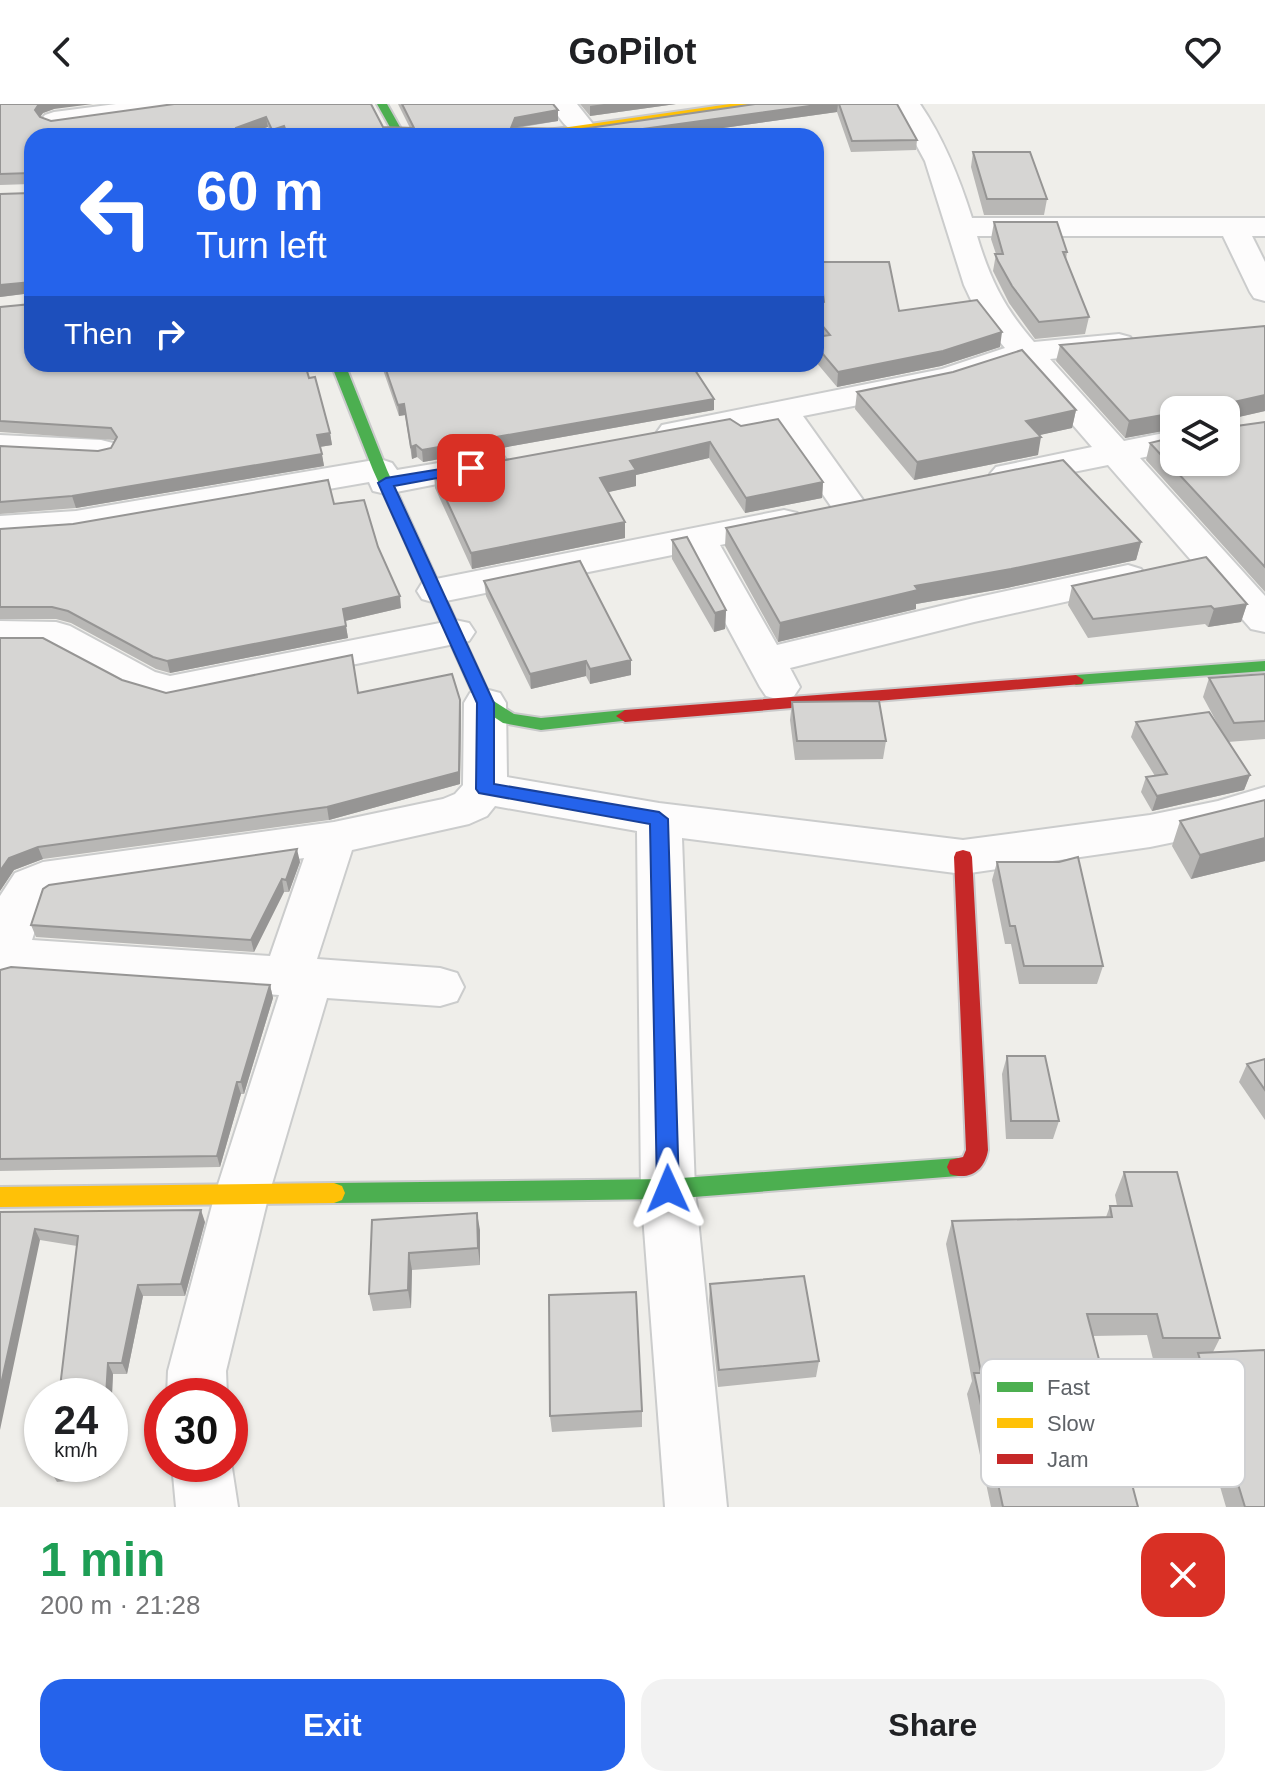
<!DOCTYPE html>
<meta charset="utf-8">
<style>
body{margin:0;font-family:Helvetica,sans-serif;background:#f2f2f2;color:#202124;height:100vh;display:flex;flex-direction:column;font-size:30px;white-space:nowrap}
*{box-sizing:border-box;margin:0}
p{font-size:26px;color:#757577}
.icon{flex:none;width:44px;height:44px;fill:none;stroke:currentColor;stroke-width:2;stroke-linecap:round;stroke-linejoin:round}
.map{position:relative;height:1403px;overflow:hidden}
.drawer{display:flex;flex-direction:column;background:#fff;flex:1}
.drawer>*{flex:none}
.top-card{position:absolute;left:24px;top:24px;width:800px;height:244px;border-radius:24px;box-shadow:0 2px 6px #0004;background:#2563eb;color:#fff;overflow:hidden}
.buttons{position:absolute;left:1160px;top:292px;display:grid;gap:16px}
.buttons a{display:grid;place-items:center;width:80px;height:80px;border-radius:16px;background:#fff;box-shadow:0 2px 6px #0004;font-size:40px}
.speed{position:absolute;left:24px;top:1274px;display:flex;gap:16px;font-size:40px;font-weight:700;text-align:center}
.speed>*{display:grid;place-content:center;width:104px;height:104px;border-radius:50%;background:#fff;box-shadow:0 2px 6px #0004;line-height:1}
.speed small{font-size:20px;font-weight:400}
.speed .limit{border:12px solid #d22;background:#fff;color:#111}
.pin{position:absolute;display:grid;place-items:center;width:68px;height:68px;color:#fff;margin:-34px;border-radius:16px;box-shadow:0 4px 12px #0006}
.me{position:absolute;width:88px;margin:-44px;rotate:359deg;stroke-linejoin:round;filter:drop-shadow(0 0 6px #0008)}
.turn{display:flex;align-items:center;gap:28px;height:168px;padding:0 40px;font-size:36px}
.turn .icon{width:104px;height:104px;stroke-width:2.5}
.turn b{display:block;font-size:56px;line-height:68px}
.then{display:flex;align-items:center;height:76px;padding:0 40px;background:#0003;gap:16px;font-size:30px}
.round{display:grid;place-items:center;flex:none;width:84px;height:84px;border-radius:24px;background:#f2f2f2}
.head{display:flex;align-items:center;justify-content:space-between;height:136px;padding:0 40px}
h1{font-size:48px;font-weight:700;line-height:60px;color:#1e9e55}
.primary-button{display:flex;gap:16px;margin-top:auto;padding:16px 40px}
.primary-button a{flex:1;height:92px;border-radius:24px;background:#2563eb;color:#fff;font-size:32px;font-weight:700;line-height:92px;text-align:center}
.primary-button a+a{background:#f2f2f2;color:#202124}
header{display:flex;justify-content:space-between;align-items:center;height:104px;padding:0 40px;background:#fff;font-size:36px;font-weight:700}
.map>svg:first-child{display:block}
</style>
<header><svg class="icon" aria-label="back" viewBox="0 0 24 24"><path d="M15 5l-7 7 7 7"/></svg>GoPilot<svg class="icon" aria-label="heart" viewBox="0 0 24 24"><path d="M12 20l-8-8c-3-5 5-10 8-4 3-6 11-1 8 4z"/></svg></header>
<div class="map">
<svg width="1265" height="1403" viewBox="0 0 1265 1403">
<rect width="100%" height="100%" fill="#efeeea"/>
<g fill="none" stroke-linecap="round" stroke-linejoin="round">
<defs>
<path id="street" d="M116,0H186L182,5L173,8L54,24L45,21L41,16L45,11L54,8Z
M550,0H577L596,24L592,30C571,35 561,16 550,0Z
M894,0H920C944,35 959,73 972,114H1265V132H1252L1265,158V197L1254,194L1250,188L1223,132H977C990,175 1004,204 1034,238L1119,230L1130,233L1135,240L1130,247L1050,255L1124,337L1174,327V347L1140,354L1265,492V528L1251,525L1108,361L1008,381L996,377L990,370L996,363L1092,343L1020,260L949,283L803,312L868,403L863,411L850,414L837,411L773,318L674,338L662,335L657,328L662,321L942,265L1005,244L979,213L964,181L925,57Z
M0,331L101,336L113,339L118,346L113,353L101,356L0,351Z
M492,350L504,353L509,360L504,367L386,390L373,387L369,378L76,429L0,434V412L76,407L380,355L392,359L397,366Z
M784,406L797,409L802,417L797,425L720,441L777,541L974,494L1128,461L1141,465L1147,473L1141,481L974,518L790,564L800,583L794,592L780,596L766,592L760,583L687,448L436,499L422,495L417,487L422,479L436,475Z
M455,516L469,519L475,528L469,537L170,598L127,586L48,543H0V517L56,518L70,522L155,568L170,572Z
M485,585L500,589L506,599L507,673L659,699L963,736L1150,711L1218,697L1265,683V715L1218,729L1150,743L963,770L682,734L695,1085L727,1403H665L641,1085L637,727L495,702L487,712L469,720L352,746L317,855L440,864L457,869L464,883L457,897L440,902L327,894L269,1090L226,1267L227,1292H167L168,1267L215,1090L279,891L16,872L0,877V792L15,769L43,758L334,718L443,695L455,690L463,681L464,599L470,589ZM304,754L270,852L32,836L45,796L52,791Z
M230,1351L238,1403H176L172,1360H230Z"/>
<path id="fast" d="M377,0H387L405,32H395Z
M331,260H345L387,366L492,596L514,610L541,614L625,606L631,608L634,612L631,616L541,626L503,619L479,603L373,366Z
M1265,557V567L1076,581L1068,576L1076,571Z
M958,1054L966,1056L969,1063L966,1070L958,1072L668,1095L334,1099L326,1096L323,1089L326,1082L334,1079L668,1075Z"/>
<path id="slow" d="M730,0H757L752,3L550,32H522L527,29Z
M334,1079L342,1082L345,1089L342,1096L334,1099L0,1103V1083Z"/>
<path id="jam" d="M1076,571L1084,576L1082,580L625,618L616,612L625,606Z
M963,746L970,748L972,753L988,1046C985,1066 970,1077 950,1070L947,1063L950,1056L963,1053L966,1046L954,753L956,748Z"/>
</defs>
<use href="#street" stroke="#cbcccc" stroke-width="4"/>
<use href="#fast" stroke="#cacacb" stroke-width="4"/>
<use href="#slow" stroke="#cacacb" stroke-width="4"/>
<use href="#jam" stroke="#cacacb" stroke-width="4"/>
<use href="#street" fill="#fdfcfc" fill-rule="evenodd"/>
<use href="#fast" fill="#4caf50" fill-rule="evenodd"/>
<use href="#slow" fill="#ffc107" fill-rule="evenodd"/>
<use href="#jam" fill="#c62828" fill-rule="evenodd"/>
</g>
<path fill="#b8b7b5" d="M0,0L54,5L43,9L40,13L51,17L171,1L383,23L410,24L398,0H553L558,17L517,24L582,25L755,0H897L917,36L916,46L851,48L837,8L666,32H272L268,23L32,32L309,274L330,329L332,341L320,343L324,362L76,404L0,410V342L98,347L111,344L115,337L114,336L0,328V203L31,200V189L0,193V90L31,89V80L0,81Z
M580,0H676L590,12Z
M973,48L1047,95L1044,111H984L971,63Z
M994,118L1067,148L1066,156L1089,213L1085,230L1035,235L1009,199L993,167L996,150L991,135Z
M819,158L899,207L1000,243L941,262L837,283L816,258V233H818L816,231V199H821L818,172Z
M1060,241L1265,307L1229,315V323L1265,318V488L1146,356L1150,339L1174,358L1226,306H1174V325L1125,334L1056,257Z
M381,260H709L708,265L696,267L714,295V306L423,358L417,353L412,355L405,311L399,312Z
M857,288L1076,306L1072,324L1039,331L1038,351L914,376L855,305Z
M741,322L823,378L822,394L745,409L709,354L636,371V382L608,388L625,418V434L472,465L435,384L434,369Z
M334,400L378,443L401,504L345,517L348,534L170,569L156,565L71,519L56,515H0V425Z
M726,424L1141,438L1136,456L1007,484L916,500V505L778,538L725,442Z
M672,436L726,506L725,525L714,528L672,455Z
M484,477L631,556V571L590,580L586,572L531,585L486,492Z
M1072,482L1247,500L1241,518L1208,523L1205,520L1088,534L1068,501Z
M0,534L122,576L166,589H358L460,596L461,608L460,680L329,716L43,755L14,766L0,787Z
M1265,570V635L1228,638L1250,671L1244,686L1152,707L1141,688L1146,673L1155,672L1131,633L1136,618L1223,630L1203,593L1209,574Z
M792,598L886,637L883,655L795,656L790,616Z
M1265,696V757L1191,775L1172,742L1180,717Z
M300,758L289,788H284L254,848L36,833L31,821Z
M997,758L1103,862L1097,880H1019L1011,840H1005L992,776Z
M0,866L270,881L273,894L244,990H241L220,1063L0,1067Z
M1007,952L1059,1017L1053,1035H1006L1002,970Z
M1265,955V1016L1239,978L1247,960Z
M1124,1068L1220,1234L1213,1248L1265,1403H1226L1187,1270L1195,1256L1153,1255L1147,1231L1093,1232L1138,1403H991L967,1290L972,1277L946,1140L952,1117L1106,1113L1110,1102H1117L1115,1091Z
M0,1108L205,1118L185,1192H143L127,1270H113L111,1310L110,1292L77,1142L40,1136Z
M372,1116L480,1126V1161L412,1166L411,1204L373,1207L369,1190Z
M710,1180L819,1257L816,1273L718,1283L709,1197Z
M642,1307V1323L552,1328L550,1312Z
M52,1360H101L100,1373L57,1378L51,1368Z"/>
<path fill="#969594" d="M39,0H93L54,5L43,9L38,16L35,6Z
M604,0H676L590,12V2Z
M824,0H838L837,8L666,32H592Z
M558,6V17L511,24L515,14Z
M266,13L268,23L243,32H237L236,24Z
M284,22L285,32H273L272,26Z
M31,178L32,189L0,193V181Z
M1002,228L1000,243L941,262L837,283L838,268Z
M689,260H709L708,265L689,268Z
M1265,291V307L1226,316L1229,299Z
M714,295V306L423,358L422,346Z
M404,300L405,311L399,312L398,301Z
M1076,306L1072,324L1022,335L1026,317Z
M1174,309V325L1125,334L1129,317Z
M330,329L332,341L319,343L317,331Z
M1041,333L1038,351L914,376L917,358Z
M710,338L709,354L636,371V382L600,390V374L630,357Z
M416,341L417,353L412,355L411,343Z
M322,350L324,362L76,404L72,392Z
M823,378L822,394L745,409L746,394Z
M625,418V434L472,465L471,449Z
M1141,438L1136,456L1007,484L916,500V505L778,538L780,519L915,482Z
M400,492L401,504L345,517L343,505Z
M1247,500L1241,518L1208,523L1214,505Z
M726,506L725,525L714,528L715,509Z
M346,522L348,534L170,569L167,557Z
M631,556V571L590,580V565Z
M586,557V572L531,585L530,570Z
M460,596L461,608L460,680L329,716L327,703Z
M1250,671L1244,686L1152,707L1157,692Z
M1265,734V757L1191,775L1200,751Z
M38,743L43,755L14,766L0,787V767L9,754Z
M297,745L300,758L289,788L286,776Z
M282,775L284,788L254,848L251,836Z
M270,881L273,894L244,990L241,978Z
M237,978L241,990L220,1063L217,1052Z
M201,1106L205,1118L185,1192L181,1180Z
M477,1109L480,1126V1161L478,1144Z
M35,1125L40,1136L0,1326V1285Z
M409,1149L412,1166L411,1204L408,1186Z
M138,1181L143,1192L127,1270L122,1259Z
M108,1259L113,1270L111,1310L110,1292H106Z
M94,1360H101L100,1373L94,1363Z"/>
<path fill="#d6d5d3" stroke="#969594" stroke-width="2" d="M0,0H39L35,6L40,13L51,17L174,0H371L383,23L414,24L402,0H553L558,6L515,14L511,24L582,25L755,0H824L592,32H288L284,22L272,26L266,13L236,24L238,32H32V260H305L309,274L315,273L330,329L317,331L322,350L72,392L0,398V342L98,347L111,344L117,333L111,324L0,317V203L31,200V178L0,181V90L31,89V69L0,70Z
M839,0H897L917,36L852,37Z
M973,48H1030L1047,95H987Z
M994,118H1057L1067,148H1063L1089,213L1039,218L1012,182L998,157L995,150H1003Z
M819,158H889L899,207L977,196L1002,228L943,247L838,268L816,242V233L830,231L816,214V199L824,198Z
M1265,222V291L1229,299V323L1265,318V463L1150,339L1174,333V358H1226V306H1174V309L1129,317L1060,241Z
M1022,246L1076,306L1026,317L1041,333L917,358L857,288L953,268Z
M384,260H691L714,295L422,346L416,341L411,343L404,300L398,301Z
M730,315L741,322L778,315L823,378L746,394L710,338L630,357L636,366L600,374L625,418L471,449L434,369Z
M1063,356L1141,438L1011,465L915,482L918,486L780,519L726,424Z
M328,376L334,400L364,396L378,443L400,492L343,505L346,522L167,557L153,553L68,507L52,503H0V425L73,420Z
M687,433L726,506L715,509L672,436Z
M1206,453L1247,500L1214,505L1211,502L1093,515L1072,482Z
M580,457L631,556L590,565L586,557L530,570L484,477Z
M0,534H43L122,576L166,589L352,551L358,589L452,570L460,596L459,668L327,703L38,743L9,754L0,767Z
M1265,570V617L1234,619L1209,574Z
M879,597L886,637H797L792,598Z
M1209,608L1250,671L1157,692L1146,673L1167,670L1136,618Z
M1265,696V734L1200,751L1180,717Z
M297,745L286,776L282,775L251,836L31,821L43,785L49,781Z
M1078,753L1103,862H1024L1015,822H1010L997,758H1059Z
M11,863L270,881L241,978H237L217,1052L0,1055V866Z
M1007,952H1045L1059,1017H1011Z
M1265,955V986L1247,960Z
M1124,1068H1177L1220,1234H1163L1157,1210H1087L1138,1403H1003L974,1269H981L952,1117L1112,1113L1110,1102H1132Z
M201,1106L181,1180L138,1181L122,1259H108L106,1292H59L78,1132L35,1125L0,1285V1108Z
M477,1109L478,1144L409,1149L408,1186L369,1190L372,1116Z
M804,1172L819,1257L719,1266L710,1180Z
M636,1188L642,1307L550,1312L549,1191Z
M1265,1246V1403H1245L1198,1249Z
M52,1360H94V1363L51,1368Z"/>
<path fill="#2563eb" stroke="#184099" stroke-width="2" d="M471,360L476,361V367L394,382L494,599V680L659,708L668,715L679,1085L676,1091L668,1094L660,1091L657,1085L650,720L479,689L476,685L477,599L378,379L386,374Z"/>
<rect x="981" y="1255" width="264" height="128" rx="12" fill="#fff" stroke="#cfd0d2" stroke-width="2"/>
<rect x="997" y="1278" width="36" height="10" fill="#4caf50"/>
<rect x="997" y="1314" width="36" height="10" fill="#ffc107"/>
<rect x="997" y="1350" width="36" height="10" fill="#c62828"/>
<g font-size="22" fill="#5f6368">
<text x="1047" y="1291">Fast</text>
<text x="1047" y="1327">Slow</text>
<text x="1047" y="1363">Jam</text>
</g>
</svg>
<div class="buttons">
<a><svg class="icon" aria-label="layers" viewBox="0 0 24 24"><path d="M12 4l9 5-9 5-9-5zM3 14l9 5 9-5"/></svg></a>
</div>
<div class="speed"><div>24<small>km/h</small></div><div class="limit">30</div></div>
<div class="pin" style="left:471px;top:364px;background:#d93025"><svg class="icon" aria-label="arrive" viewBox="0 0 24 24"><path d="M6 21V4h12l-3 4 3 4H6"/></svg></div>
<svg class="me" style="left:668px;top:1085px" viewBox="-20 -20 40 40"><path d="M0-17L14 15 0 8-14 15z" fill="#2563eb" stroke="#fff" stroke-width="4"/></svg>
<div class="top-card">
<div class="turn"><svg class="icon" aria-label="left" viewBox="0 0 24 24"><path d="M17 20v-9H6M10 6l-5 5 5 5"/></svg><div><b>60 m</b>Turn left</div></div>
<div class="then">Then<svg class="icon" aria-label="right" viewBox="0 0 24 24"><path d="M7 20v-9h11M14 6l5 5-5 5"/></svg></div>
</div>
</div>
<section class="drawer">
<div class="head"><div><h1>1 min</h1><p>200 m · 21:28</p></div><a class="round" style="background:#d93025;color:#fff"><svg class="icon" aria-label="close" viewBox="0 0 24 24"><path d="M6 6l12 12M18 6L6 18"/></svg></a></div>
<div class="primary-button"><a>Exit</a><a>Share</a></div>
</section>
